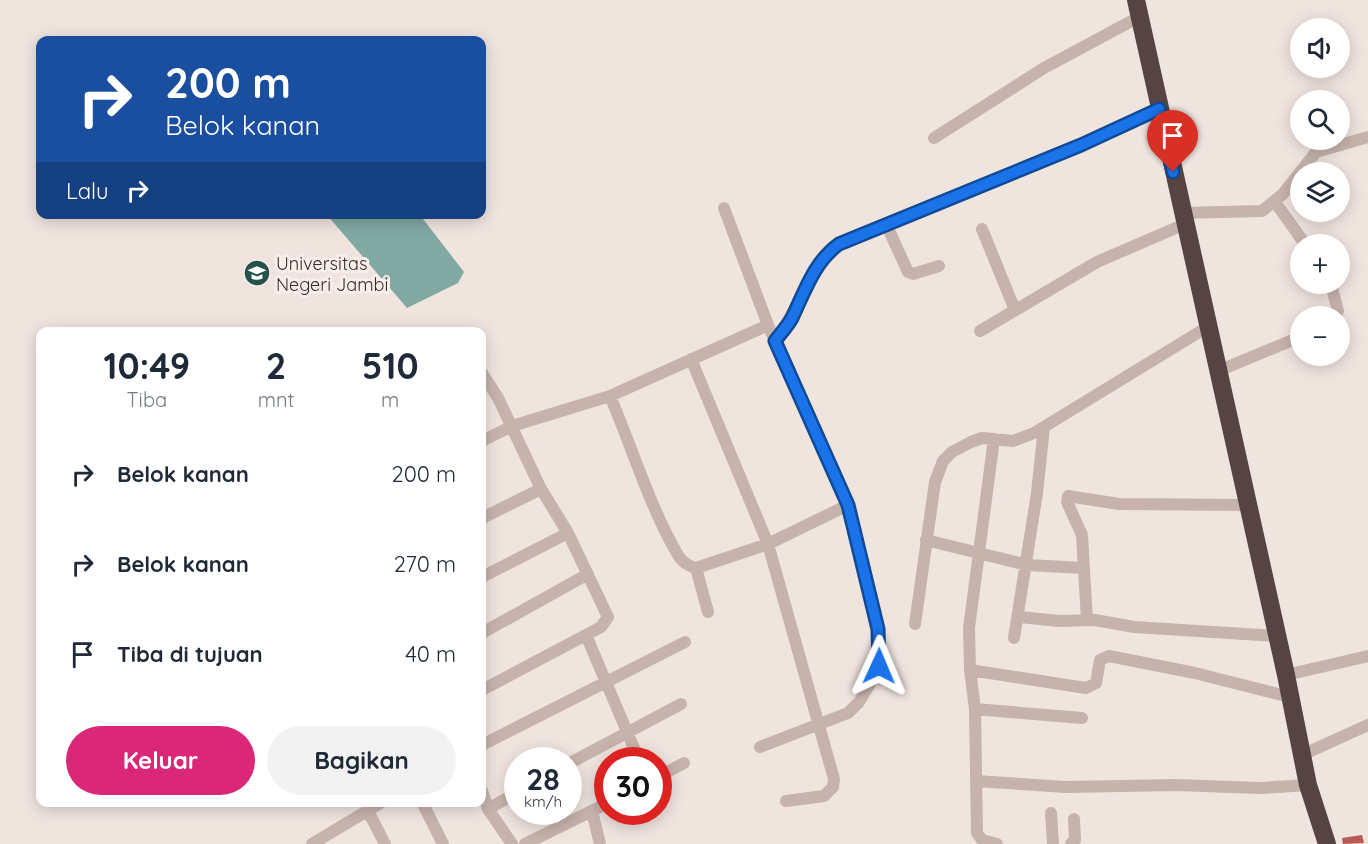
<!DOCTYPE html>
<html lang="id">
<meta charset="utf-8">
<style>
body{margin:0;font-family:Quicksand,sans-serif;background:#f2f2f3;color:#1f2937;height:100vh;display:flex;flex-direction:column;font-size:22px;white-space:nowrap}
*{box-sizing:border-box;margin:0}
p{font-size:20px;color:#747a83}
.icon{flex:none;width:33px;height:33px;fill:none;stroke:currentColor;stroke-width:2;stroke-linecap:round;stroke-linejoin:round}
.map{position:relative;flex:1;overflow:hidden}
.side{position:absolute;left:36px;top:327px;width:450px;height:480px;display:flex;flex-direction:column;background:#fff;border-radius:12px;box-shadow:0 3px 15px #0003}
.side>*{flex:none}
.guide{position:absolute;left:36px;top:36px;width:450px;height:183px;border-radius:12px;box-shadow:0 3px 15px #0003;background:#1a4fa0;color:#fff;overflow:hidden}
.tools{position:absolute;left:1290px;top:18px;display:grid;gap:12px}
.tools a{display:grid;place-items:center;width:60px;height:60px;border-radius:50%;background:#fff;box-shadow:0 3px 15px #0003;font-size:30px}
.speed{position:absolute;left:504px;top:747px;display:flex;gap:12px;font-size:30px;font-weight:700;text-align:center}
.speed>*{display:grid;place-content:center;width:78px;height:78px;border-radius:50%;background:#fff;box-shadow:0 3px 15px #0003;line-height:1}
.speed small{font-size:15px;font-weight:400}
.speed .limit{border:9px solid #d22;background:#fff;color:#111}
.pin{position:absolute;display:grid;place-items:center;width:51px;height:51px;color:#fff;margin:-62px -26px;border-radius:50% 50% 50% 0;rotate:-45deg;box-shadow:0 0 6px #0007}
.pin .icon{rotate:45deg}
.me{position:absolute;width:66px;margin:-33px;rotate:1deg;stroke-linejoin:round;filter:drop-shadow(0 0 4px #0008)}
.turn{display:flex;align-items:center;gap:21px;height:126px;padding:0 30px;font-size:27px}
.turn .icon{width:78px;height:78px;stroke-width:2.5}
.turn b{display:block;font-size:42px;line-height:51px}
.then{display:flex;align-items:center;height:57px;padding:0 30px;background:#0003;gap:12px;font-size:22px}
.eta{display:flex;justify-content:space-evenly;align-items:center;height:102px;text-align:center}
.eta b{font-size:36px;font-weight:700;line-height:42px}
.button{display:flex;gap:12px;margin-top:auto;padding:12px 30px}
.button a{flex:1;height:69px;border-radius:36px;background:#db2777;color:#fff;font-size:24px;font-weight:700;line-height:69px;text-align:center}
.button a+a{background:#f2f2f3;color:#1f2937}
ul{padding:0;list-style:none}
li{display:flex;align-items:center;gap:18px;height:90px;padding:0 30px}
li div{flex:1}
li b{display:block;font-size:22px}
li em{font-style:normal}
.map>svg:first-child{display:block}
</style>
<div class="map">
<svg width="1368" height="844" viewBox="0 0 1368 844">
<rect width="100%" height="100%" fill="#f0e4df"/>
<path fill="#81a9a2" d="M327,215H420L464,272L458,283L407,308Z"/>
<path fill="#b75956" d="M1362,835L1364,843L1343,844L1342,838Z"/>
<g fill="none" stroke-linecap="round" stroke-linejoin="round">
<path stroke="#c6b3ac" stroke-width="12" d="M934,138L1044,68L1139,17
M1275,202L1305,244
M724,208L768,325L848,505L864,566L880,648L876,674L859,702L848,713L760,747
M1182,213L1262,211L1283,194L1316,152L1368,137
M887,226L908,272L913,274L939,266
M982,229L1015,310
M1331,284L1338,311L1335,316
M980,331L1097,262L1185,224
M775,341C799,310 807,268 839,244L1081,145L1159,109
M691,359L768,544L848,505
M1218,371L1300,337
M482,373L498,398L541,489L568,533L608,617L601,627L482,690
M610,396C631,445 651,510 678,555C682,562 688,566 696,568L768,544L834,779L833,787L824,796L786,801
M994,439L969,628L970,670L975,709L977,833L982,840L997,844
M482,441L512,426L610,396L768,325
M482,518L541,489
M926,540L1027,565L1084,568
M696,568L708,612
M482,577L568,533
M1020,617L1059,621L1095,620L1134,627L1277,636
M1087,620L1082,535L1067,502L1068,496L1119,504L1246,505
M915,624L935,482L943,461L952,452L971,442L982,438L1013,441L1034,433L1209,326
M482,633L588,574
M586,635L639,760
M1014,638L1037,493L1044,427
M970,670L1086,688L1096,683L1100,660L1109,656L1195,673L1290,697
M1286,675L1368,656
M975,709L1082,718
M482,745L685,642
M1302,755L1368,725
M568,764L681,704
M658,777L684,763
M976,781L1066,787L1176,785L1260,788L1308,785
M482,791L488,809L512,844
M422,802L443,844
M488,809L518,792
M368,811L385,844
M592,811L600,844
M1051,813L1053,844
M312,844L382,802
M525,844L608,803
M1071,844L1075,840L1074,819"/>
<path stroke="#554442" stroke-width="18" d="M1136,0L1286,675L1308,785L1327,844"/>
</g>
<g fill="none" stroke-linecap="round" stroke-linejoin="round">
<defs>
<path id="route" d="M879,666L878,629L848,505L775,341C780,334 787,327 792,318C805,291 814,262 839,244L1081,145L1159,109L1173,172"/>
</defs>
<use href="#route" stroke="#114b97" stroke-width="15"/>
<use href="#route" stroke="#1a73e8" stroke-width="10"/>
</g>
<defs>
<symbol id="university-disc" viewBox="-11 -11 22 22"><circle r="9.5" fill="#25524b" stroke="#f8efeb"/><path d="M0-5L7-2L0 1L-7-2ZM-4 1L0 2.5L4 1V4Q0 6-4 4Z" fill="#fff"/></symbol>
</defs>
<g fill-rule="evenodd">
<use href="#university-disc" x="242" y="258" width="30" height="30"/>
</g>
<g text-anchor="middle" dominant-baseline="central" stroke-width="6" stroke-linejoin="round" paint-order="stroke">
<g font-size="18" fill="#352b2a" stroke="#f8efeb" text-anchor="start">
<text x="276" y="263">Universitas<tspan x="276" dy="21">Negeri Jambi</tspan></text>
</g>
</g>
</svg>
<div class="tools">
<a><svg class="icon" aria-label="sound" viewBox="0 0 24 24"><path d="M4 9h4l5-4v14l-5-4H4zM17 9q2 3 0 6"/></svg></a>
<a><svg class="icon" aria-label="search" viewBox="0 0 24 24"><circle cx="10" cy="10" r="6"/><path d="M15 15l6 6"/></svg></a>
<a><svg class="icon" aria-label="layers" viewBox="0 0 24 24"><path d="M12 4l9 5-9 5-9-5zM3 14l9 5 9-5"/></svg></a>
<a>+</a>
<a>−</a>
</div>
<div class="speed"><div>28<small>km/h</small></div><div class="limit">30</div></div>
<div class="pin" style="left:1173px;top:172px;background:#d93025"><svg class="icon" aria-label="arrive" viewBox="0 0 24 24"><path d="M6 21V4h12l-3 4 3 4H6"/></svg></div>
<svg class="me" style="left:879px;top:666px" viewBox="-20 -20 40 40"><path d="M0-17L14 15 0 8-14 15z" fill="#1a73e8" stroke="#fff" stroke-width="4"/></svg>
<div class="guide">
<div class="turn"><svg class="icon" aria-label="right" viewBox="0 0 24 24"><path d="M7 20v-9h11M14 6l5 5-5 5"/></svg><div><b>200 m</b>Belok kanan</div></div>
<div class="then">Lalu<svg class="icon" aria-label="right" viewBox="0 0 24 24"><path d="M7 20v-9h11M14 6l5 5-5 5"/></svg></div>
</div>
<section class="side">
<div class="eta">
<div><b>10:49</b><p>Tiba</p></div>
<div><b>2</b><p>mnt</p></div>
<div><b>510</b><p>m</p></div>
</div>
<ul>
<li><svg class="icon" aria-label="right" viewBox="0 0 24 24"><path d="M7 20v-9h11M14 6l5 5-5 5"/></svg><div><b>Belok kanan</b></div><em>200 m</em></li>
<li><svg class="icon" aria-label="right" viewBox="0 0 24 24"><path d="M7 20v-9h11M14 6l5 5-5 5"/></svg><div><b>Belok kanan</b></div><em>270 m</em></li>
<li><svg class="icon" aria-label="arrive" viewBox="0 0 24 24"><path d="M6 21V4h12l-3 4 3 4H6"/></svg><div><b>Tiba di tujuan</b></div><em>40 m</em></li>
</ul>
<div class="button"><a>Keluar</a><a>Bagikan</a></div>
</section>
</div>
